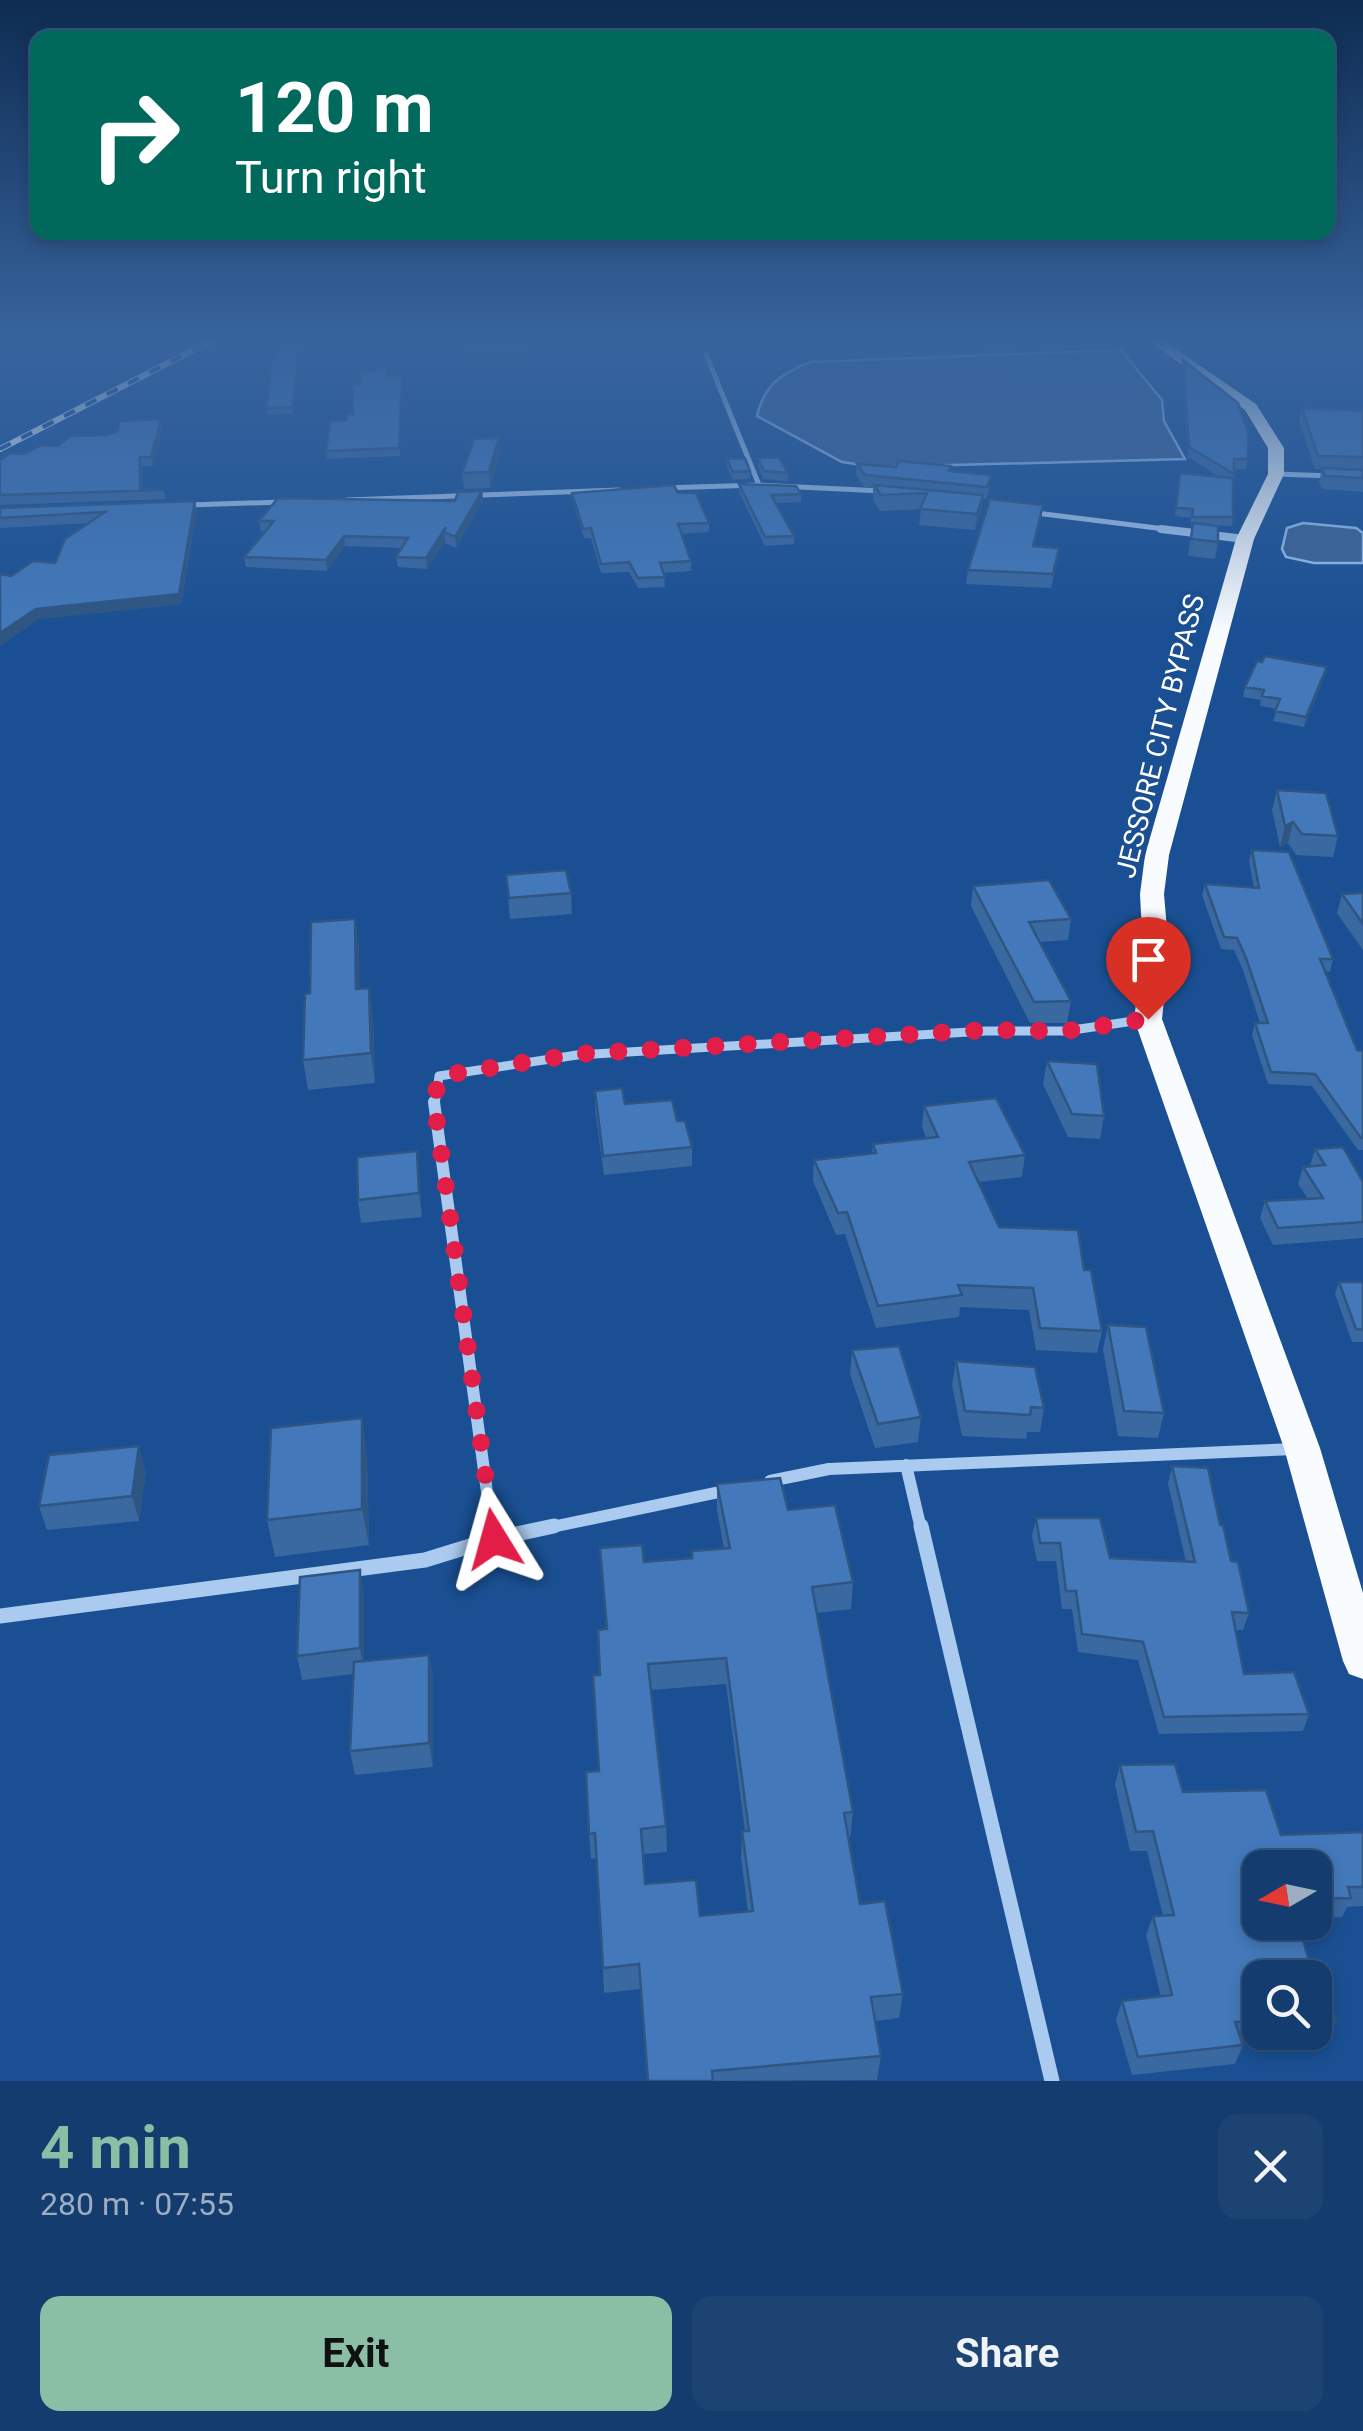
<!DOCTYPE html>
<meta charset="utf-8">
<style>
body{margin:0;font-family:Roboto,sans-serif;background:#1d4373;color:#f1f3f6;height:100vh;display:flex;flex-direction:column;font-size:38px;white-space:nowrap}
*{box-sizing:border-box;margin:0}
p{font-size:32px;color:#9dadc2}
.icon{flex:none;width:55px;height:55px;fill:none;stroke:currentColor;stroke-width:2;stroke-linecap:round;stroke-linejoin:round}
.map{position:relative;height:2081px;overflow:hidden}
.side{display:flex;flex-direction:column;background:#143c6e;flex:1}
.side>*{flex:none}
.guide{position:absolute;left:30px;top:30px;width:1305px;height:210px;border-radius:20px;box-shadow:0 5px 15px #0003,0 0 0 2px #335681;background:#00695c;color:#fff;overflow:hidden}
.needle{width:65px;rotate:261deg}
.controls{position:absolute;left:1242px;top:1850px;display:grid;gap:20px}
.controls a{display:grid;place-items:center;width:90px;height:90px;border-radius:20px;background:#143c6e;box-shadow:0 5px 15px #0003,0 0 0 2px #335681;font-size:50px}
.pin{position:absolute;display:grid;place-items:center;width:85px;height:85px;color:#fff;margin:-102px -42px;border-radius:50% 50% 50% 0;rotate:-45deg;box-shadow:0 0 10px #0007}
.pin .icon{rotate:45deg}
.me{position:absolute;width:110px;margin:-55px;rotate:352deg;stroke-linejoin:round;filter:drop-shadow(0 0 8px #0008)}
.turn{display:flex;align-items:center;gap:35px;height:210px;padding:0 40px;font-size:45px}
.turn .icon{width:130px;height:130px;stroke-width:2.5}
.turn b{display:block;font-size:70px;line-height:85px}
.round{display:grid;place-items:center;flex:none;width:105px;height:105px;border-radius:20px;background:#1d4373}
.head{display:flex;align-items:center;justify-content:space-between;height:170px;padding:0 40px}
h1{font-size:60px;font-weight:700;line-height:75px;color:#8abfa5}
.cta{display:flex;gap:20px;margin-top:auto;padding:20px 40px}
.cta a{flex:1;height:115px;border-radius:20px;background:#8abfa5;color:#111;font-size:40px;font-weight:700;line-height:115px;text-align:center}
.cta a+a{background:#1d4373;color:#f1f3f6}
.map>svg:first-child{display:block}
</style>
<div class="map">
<svg width="1363" height="2081" viewBox="0 0 1363 2081">
<rect width="100%" height="100%" fill="#1a5093"/>
<path fill="#3c6394" stroke="#9dc5f2" stroke-width="2.5" d="M1121,350L1162,400L1164,421L1185,459L876,467L842,462L757,416C764,385 781,373 811,362Z
M1303,523L1356,528L1363,533V563H1314L1286,557L1282,549L1287,528Z"/>
<g fill="none" stroke-linecap="round" stroke-linejoin="round">
<path stroke="#aacaef" stroke-width="5" d="M1276,474L1332,476
M759,485L883,491
M661,488L759,485L706,354
M346,500L619,490
M187,505L284,502
M1028,512L1181,531"/>
<path stroke="#aacaef" stroke-width="8" d="M1161,529L1245,539"/>
<path stroke="#aacaef" stroke-width="9" d="M435,1105L439,1076L577,1055L986,1031H1066L1147,1019"/>
<path stroke="#aacaef" stroke-width="12" d="M434,1102L492,1529
M906,1465L921,1529
M770,1481L829,1469L1296,1449
M542,1529L729,1490"/>
<path stroke="#aacaef" stroke-width="15" d="M491,1526L493,1539
M921,1526L1052,2081
M0,1616L425,1560L493,1539L554,1526"/>
<path fill="#f9fcff" fill-rule="evenodd" d="M1146,339H1161L1256,404L1284,448V474L1254,539L1169,855L1164,894L1169,953L1162,1019L1320,1448L1363,1593V1679L1349,1674L1343,1661L1284,1448L1134,1019L1143,953L1140,894L1145,855L1236,539L1268,474V448L1245,410Z"/>
<defs>
<path id="rail" d="M0,449L215,339"/>
</defs>
<use href="#rail" stroke="#fff" stroke-width="6"/>
<use href="#rail" stroke="#1a5093" stroke-width="4" stroke-dasharray="12" stroke-linecap="butt"/>
</g>
<path fill="#3a68a0" fill-rule="evenodd" d="M286,339L294,414L267,415L266,408Z
M460,339H546L547,347L530,348L531,356L463,357Z
M863,339H1150L1149,346L984,349L978,343L936,342L867,345Z
M1183,360L1248,459L1246,469H1234L1233,517L1232,526L1214,525L1218,542L1215,559L1188,556L1192,525H1191V518L1175,516L1180,473L1220,477L1188,457L1182,369Z
M402,375L400,456L327,459L326,451L346,420L353,414L360,385L387,376Z
M1302,408L1363,411V492L1322,489L1319,482L1322,469H1315L1299,421Z
M163,428L153,466H142V489L164,490L166,499L0,505V460L117,432Z
M499,438L500,453L490,488L464,489L462,473Z
M758,458L788,473V481L763,479L758,466Z
M727,459L750,471V479L733,480L727,467Z
M857,464L896,467L951,466L950,472L990,487L986,499L983,498L982,511L975,530L919,525L921,509L880,511L873,500V488L864,487L856,475Z
M739,484L801,494V502L776,503L794,536V544L765,546L739,492Z
M482,491L483,501L456,548L445,543V541L427,569L398,567L396,557L402,548L345,546L327,571L246,567L244,557L266,531H261L259,521L455,501Z
M572,493H678L709,523V532L681,534L691,561V571L664,573L665,587L638,588L629,572L601,573L591,538H584L573,502Z
M1043,505L1034,546L1057,562L1051,588L966,584L968,570Z
M0,508L197,511L181,604L38,619L0,646V574L11,576L55,563L89,523L0,528Z
M1327,667L1325,676L1304,727L1273,721L1277,709L1260,706L1261,700L1243,697L1245,687Z
M1277,790L1338,836L1333,857L1296,855L1288,843L1280,847L1272,810Z
M1252,850L1333,959L1330,972L1325,971L1357,1050L1363,1051V1150H1358L1312,1086L1268,1084L1252,1035L1255,1023H1260L1243,970L1234,950L1221,949L1202,895L1205,884L1254,888L1249,861Z
M506,875L571,893L572,914L510,919Z
M973,886L1071,919L1068,940L1040,942L1071,1001L1067,1023H1030L971,906Z
M1363,893V950L1337,913L1342,894Z
M355,919L359,947V989L369,988L373,1017L375,1083L308,1090L303,1060L310,993Z
M1047,1061L1104,1116L1100,1139L1068,1137L1043,1084Z
M595,1091L625,1104L677,1121L692,1147V1166L604,1175L595,1110Z
M924,1106L1025,1155L1022,1177L978,1182L999,1227L1084,1270L1102,1331L1097,1353L1036,1350L1029,1310L960,1307L959,1317L876,1328L845,1234L836,1235L813,1181L814,1160L872,1153L873,1144L926,1138L922,1127Z
M1315,1149L1363,1182V1238L1273,1245L1260,1218L1265,1201L1308,1199L1298,1184L1303,1167L1310,1166Z
M417,1151L422,1217L361,1223L358,1200Z
M1339,1282H1363V1342H1352L1335,1294Z
M1108,1325L1164,1413L1158,1438L1118,1436L1103,1349Z
M852,1350L921,1417L918,1442L875,1448L850,1374Z
M956,1361L1044,1408L1040,1432H1027L1026,1439L962,1436L952,1385Z
M367,1454L369,1545L275,1557L267,1520Z
M1172,1466L1220,1525L1249,1613L1243,1630H1236L1244,1674L1309,1714L1303,1731L1159,1734L1138,1660L1078,1652L1072,1609H1062L1056,1561H1037L1032,1536L1036,1518L1110,1558L1186,1562L1168,1484Z
M146,1471L139,1521L47,1530L39,1506Z
M717,1484L788,1510L853,1582L851,1609L817,1613L853,1812L850,1838H848L860,1904L903,1994L899,2018L875,2021L881,2056L877,2080L647,2081L640,1989L604,1993L597,1858L591,1859L589,1834L599,1771L600,1675L606,1629L600,1548L644,1562L692,1558V1551L724,1549L717,1510ZM726,1684L745,1831H742L741,1857L748,1912L700,1916L645,1884L643,1854L667,1852L666,1826L651,1690Z
M364,1595V1661L429,1655L433,1679V1767L355,1775L350,1751L353,1674L302,1680L297,1656Z
M1175,1764L1183,1792L1266,1790L1281,1835L1363,1832V1906L1347,1907L1342,1917L1315,1918V1868H1260V1922H1298L1313,1975H1322L1336,2020L1327,2038L1242,2041L1243,2045L1235,2064L1132,2075L1116,2020L1122,2001L1161,1997L1146,1935L1153,1916H1163L1147,1851H1130L1115,1785L1120,1765ZM1260,1978H1315V2032H1260Z"/>
<path fill="#2f5582" d="M300,339H301L294,414L293,407Z
M161,419L163,428L153,466L151,457Z
M499,438L500,453L490,488L489,472Z
M482,491L483,501L456,548L455,537Z
M983,495L982,511L975,530L977,514Z
M195,501L197,511L181,604L38,619L0,646V633Z
M1043,505L1041,519L1031,559L1033,546Z
M446,527L444,532L445,541L427,569L426,558Z
M344,536L345,546L327,571L326,560Z
M1327,667L1325,676L1304,727L1306,717Z
M1293,822L1288,843L1280,847L1285,826Z
M355,919L359,947L360,1018L356,989Z
M369,988L373,1017L375,1083L371,1053Z
M417,1151L419,1174L422,1217L419,1193Z
M362,1418L367,1454L369,1545L362,1509Z
M139,1446L146,1471L139,1521L132,1496Z
M360,1570L364,1595V1673L360,1648Z
M429,1655L433,1679V1767L429,1743Z"/>
<path fill="#4379ba" stroke="#2f5582" stroke-width="2.5" fill-rule="evenodd" d="M286,339H300L293,407L266,408L273,354Z
M461,339H546L547,340L529,341L531,349L463,350Z
M983,339H1061L985,341Z
M1183,360L1238,403L1248,432V459H1234V474L1189,447Z
M386,369L387,376L402,375L399,448L326,451L330,421L346,420V414H353L352,385H360V370Z
M1302,408L1363,411V457L1318,456Z
M161,419L151,457H140V489L164,490L0,495V460L10,453L24,454L42,445L58,446L71,436L107,435L117,432L120,421Z
M499,438L489,472L462,473L474,439Z
M779,457L788,473L764,471L758,458Z
M745,458L750,471L733,472L727,459Z
M899,461L951,466L949,471L991,475L987,487L865,475L857,464L896,467Z
M1322,468L1363,470V478L1325,476Z
M1180,473L1233,478V517H1192L1193,509L1176,508Z
M739,484L796,486L801,494L771,495L794,536L765,537Z
M674,485L678,493H696L709,523L678,524L691,561L660,563L665,577L638,578L629,562L601,564L591,528L583,529L572,493Z
M874,485L983,495L977,514L920,509L927,493L881,495Z
M482,491L455,537L444,532L446,527L426,558L396,557L408,538L344,536L326,560L244,557L274,521H259L278,498L455,501L458,492Z
M990,499L1043,505L1033,546L1059,548L1053,574L968,570Z
M195,501L179,594L36,609L0,633V574L11,576L33,561L55,563L65,539L105,512L0,518V508Z
M1193,523L1218,526V542L1191,539Z
M1265,656L1327,667L1306,717L1275,711L1280,699L1262,696L1264,690L1245,687L1257,661L1262,662Z
M1277,790L1326,793L1338,836L1302,834L1293,822L1285,826Z
M1252,850L1289,852L1333,959H1320L1357,1050L1363,1051V1137L1361,1138L1315,1074L1271,1072L1255,1023H1268L1246,958L1237,938L1224,937L1205,884L1259,888Z
M566,870L571,893L509,898L506,875Z
M1049,880L1071,919L1029,922L1071,1001L1034,1002L973,886Z
M1363,893V924L1342,894Z
M355,919L356,989L369,988L371,1053L303,1060L305,994L310,993L311,922Z
M1047,1061L1097,1064L1104,1116L1072,1114Z
M622,1088L625,1104L672,1100L677,1121H685L692,1147L603,1156L595,1091Z
M996,1098L1025,1155L969,1162L999,1227L1078,1230L1084,1270H1091L1102,1331L1040,1328L1033,1288L958,1285L962,1295L878,1306L847,1212L838,1213L814,1160L876,1153L873,1144L938,1137L924,1106Z
M1343,1147L1363,1182V1222L1278,1228L1265,1201L1323,1198L1303,1167L1325,1165L1315,1149Z
M417,1151L419,1193L358,1200L357,1157Z
M1339,1282H1363V1330L1356,1329Z
M1108,1325L1146,1327L1164,1413L1124,1411Z
M899,1346L921,1417L878,1424L852,1350Z
M956,1361L1035,1367L1044,1408L1031,1407L1030,1415L965,1411Z
M362,1418V1509L267,1520L271,1428Z
M139,1446L132,1496L39,1506L49,1455Z
M1172,1466L1208,1468L1220,1525H1223L1231,1561L1238,1562L1249,1613L1232,1612L1244,1674L1294,1672L1309,1714L1164,1717L1143,1642L1082,1634L1076,1591H1066L1060,1543H1040L1036,1518H1100L1110,1558L1195,1562Z
M780,1478L788,1510L835,1505L853,1582L812,1587L853,1812L844,1813L860,1904L885,1901L903,1994L871,1997L881,2056L712,2071L713,2081H648L639,1964L603,1968L595,1833L589,1834L586,1772L599,1771L593,1675H600L598,1630L607,1629L600,1548L642,1545L644,1562L692,1558V1551L730,1548L717,1484ZM726,1658L749,1831H742L753,1911L700,1916L696,1880L645,1884L641,1829L666,1826L648,1664Z
M360,1570V1648L297,1656L300,1577Z
M429,1655V1743L350,1751L354,1662Z
M1175,1764L1183,1792L1266,1790L1281,1835L1363,1832V1887H1348L1351,1898L1315,1899V1868H1260V1922H1298L1313,1975H1322L1336,2020H1315V1978H1260V2022H1235L1243,2045L1138,2057L1122,2001L1172,1995L1153,1916L1174,1915L1153,1831L1136,1832L1120,1765Z"/>
<linearGradient id="sky" x2="0" y2="1"><stop stop-color="#0e2c51"/><stop offset="0.54" stop-color="#38649e"/><stop offset="1" stop-color="#38649e" stop-opacity="0"/></linearGradient>
<rect width="1363" height="631" fill="url(#sky)"/>
<g fill="none" stroke-linecap="round" stroke-linejoin="round">
<path stroke="#e11d48" stroke-width="18" stroke-dasharray="0 32.4" d="M494,1539L434,1100L440,1076L577,1054L986,1030L1066,1031L1148,1019"/>
</g>
<g text-anchor="middle" dominant-baseline="central" stroke-width="10" stroke-linejoin="round" paint-order="stroke">
<g font-size="28" fill="#fff" stroke="#1a5093">
<text transform="translate(1160 736) rotate(-76)">JESSORE CITY BYPASS</text>
</g>
</g>
</svg>
<div class="controls">
<a><svg class="needle" viewBox="-14 -14 28 28"><path d="M0-13l5 13h-10z" fill="#e53935"/><path d="M0 13l5-13h-10z" fill="#9dadc2"/></svg></a>
<a><svg class="icon" aria-label="search" viewBox="0 0 24 24"><circle cx="10" cy="10" r="6"/><path d="M15 15l6 6"/></svg></a>
</div>
<div class="pin" style="left:1148px;top:1019px;background:#d93025"><svg class="icon" aria-label="arrive" viewBox="0 0 24 24"><path d="M6 21V4h12l-3 4 3 4H6"/></svg></div>
<svg class="me" style="left:494px;top:1539px" viewBox="-20 -20 40 40"><path d="M0-17L14 15 0 8-14 15z" fill="#e11d48" stroke="#fff" stroke-width="4"/></svg>
<div class="guide">
<div class="turn"><svg class="icon" aria-label="right" viewBox="0 0 24 24"><path d="M7 20v-9h11M14 6l5 5-5 5"/></svg><div><b>120 m</b>Turn right</div></div>
</div>
</div>
<section class="side">
<div class="head"><div><h1>4 min</h1><p>280 m · 07:55</p></div><a class="round"><svg class="icon" aria-label="close" viewBox="0 0 24 24"><path d="M6 6l12 12M18 6L6 18"/></svg></a></div>
<div class="cta"><a>Exit</a><a>Share</a></div>
</section>
